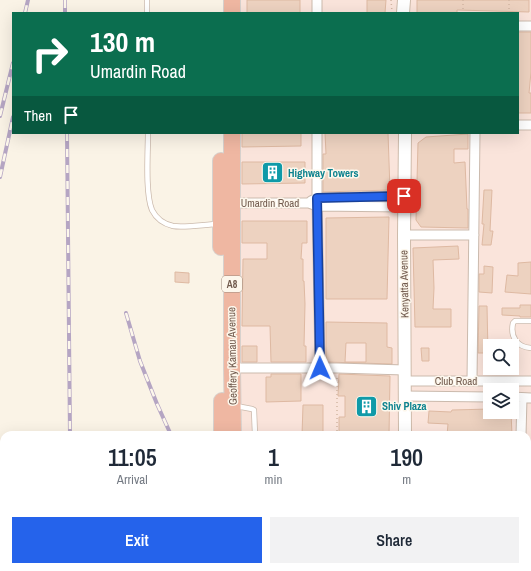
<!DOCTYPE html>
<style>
body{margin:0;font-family:"Archivo Narrow",sans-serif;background:#f2f2f3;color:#1f2937;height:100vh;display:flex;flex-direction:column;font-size:15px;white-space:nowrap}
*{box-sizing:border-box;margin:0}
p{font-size:13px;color:#747a83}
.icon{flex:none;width:22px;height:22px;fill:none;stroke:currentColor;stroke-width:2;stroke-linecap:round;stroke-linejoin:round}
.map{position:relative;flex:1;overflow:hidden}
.panel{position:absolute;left:0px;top:431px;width:531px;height:140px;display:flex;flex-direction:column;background:#fff;border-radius:12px 12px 0 0;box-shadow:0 4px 16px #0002}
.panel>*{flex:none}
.top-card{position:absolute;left:12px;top:12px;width:507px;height:122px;border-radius:0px;box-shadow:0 4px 16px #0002;background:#0b6e4f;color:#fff;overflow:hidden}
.fabs{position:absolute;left:483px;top:339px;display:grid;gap:8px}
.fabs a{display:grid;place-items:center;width:36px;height:36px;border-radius:0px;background:#fff;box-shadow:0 4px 16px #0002;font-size:20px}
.pin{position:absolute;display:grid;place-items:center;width:34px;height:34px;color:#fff;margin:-17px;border-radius:8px;box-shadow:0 2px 6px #0006}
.me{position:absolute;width:44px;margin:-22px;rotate:359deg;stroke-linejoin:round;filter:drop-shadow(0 0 3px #0008)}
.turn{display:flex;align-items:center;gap:14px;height:84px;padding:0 12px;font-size:18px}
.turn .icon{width:52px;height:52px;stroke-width:2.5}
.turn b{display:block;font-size:28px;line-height:34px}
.then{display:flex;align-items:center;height:38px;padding:0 12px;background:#0003;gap:8px;font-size:15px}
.eta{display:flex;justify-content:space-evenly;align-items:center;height:68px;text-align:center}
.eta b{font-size:24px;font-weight:600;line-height:28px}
.button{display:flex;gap:8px;margin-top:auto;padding:8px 12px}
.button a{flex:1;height:46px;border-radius:0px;background:#2563eb;color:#fff;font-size:16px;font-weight:600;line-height:46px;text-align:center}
.button a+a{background:#f2f2f3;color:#1f2937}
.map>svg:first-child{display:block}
</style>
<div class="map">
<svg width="531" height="571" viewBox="0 0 531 571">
<rect width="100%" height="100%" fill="#faf3e6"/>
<path fill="#fae4db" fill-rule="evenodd" d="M235,0H531V571H237V567H527V435H237L236,133H518V13H236ZM490,346H512V368H490ZM490,390H512V412H490Z"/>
<path fill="#edd2c0" stroke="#deb9a2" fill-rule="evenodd" d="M247,0H300V13H247Z
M367,0H386L385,13H367Z
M417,0H529V12L457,10V13H417Z
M518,32H531V72L529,93H531V113H518Z
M242,133H301V146L242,147Z
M325,133H388L390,190L323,192V154H326Z
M468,134V149H454V163L465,162L467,209H468V228L421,227L416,220L418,143L426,137Z
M242,162H305V183L242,184Z
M484,190H492L490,231H493L491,245H482L484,224H482Z
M389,217L387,299H326V218Z
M242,221H307V243H302L301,259H303V281H304L305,304L304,346H306V362H271L270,326H242L243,259H267V243H242Z
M458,246L459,259L433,260L434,288L433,309H451V327H415L413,248Z
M531,262V294L505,292L507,275L518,276V263Z
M484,266L493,267L492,293L479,292V274H484Z
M175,272L189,273V283L175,282Z
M520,305H531V317H520V316L502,315V308H520Z
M479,306H487L488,353H478Z
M326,322L387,323V347L392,348V364L326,362ZM346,343H366V362H345Z
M242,346H257V362H242Z
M421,348H429V361H422Z
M271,374H301V401L266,402V377H271Z
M339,374L390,376L389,435H339V417H345V396H338Z
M303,405H323V435H302Z
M490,409V412H511L512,435H447L448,424L428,423L429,411L451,412L452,410Z"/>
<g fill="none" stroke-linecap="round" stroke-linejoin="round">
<defs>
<path id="lane" d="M147,0V13
M148,133C148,152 145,193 152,210C156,218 164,224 173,226C185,228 207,224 219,224
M531,321H515L513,323C510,337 517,347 531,348
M236,406L252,409L254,410L255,435
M362,567V571"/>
<path id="street" d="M317,0V13
M518,26H531
M518,125H531
M317,133V198L320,368
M311,201L317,198L404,196
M232,203H309L317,206L404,207
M404,235H474
M232,368H337L405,370
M404,381H531
M472,381L475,133
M404,396L490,397
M512,397L531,398
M521,435L522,398
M527,470H531
M527,548L531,545
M285,567L286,571
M522,567V571"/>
<path id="secondary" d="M403,13L404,0
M405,133L404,235L405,435
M404,571V567"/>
<path id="highway" d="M232,13V0
M232,133V368L233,435
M221,247V161
M222,401V435
M223,567V571
M235,567V571"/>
</defs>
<use href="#lane" stroke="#cbbaad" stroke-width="6"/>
<use href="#street" stroke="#cbbaad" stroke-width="11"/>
<use href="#secondary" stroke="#cebbab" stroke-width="14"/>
<use href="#highway" stroke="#d7d1cd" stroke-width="18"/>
<path stroke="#d2b6a3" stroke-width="1.5" stroke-dasharray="1 3" stroke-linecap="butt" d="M391,0L392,12
M463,0V13
M509,0V13
M337,435V377"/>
<use href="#lane" stroke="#fff" stroke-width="4.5"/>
<use href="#street" stroke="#fff" stroke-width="9"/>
<use href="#secondary" stroke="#fff" stroke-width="12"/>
<use href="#highway" stroke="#efb7a2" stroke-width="16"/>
<defs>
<path id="rail" d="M65,0V13
M25,13L28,0
M0,116L13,63
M67,133L70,435
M0,177L13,117
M126,313L140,361L157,404L171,435
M0,548L1,571
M71,567V571
M141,571L142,567
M181,571V567"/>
</defs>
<use href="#rail" stroke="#b5a5c3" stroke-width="4"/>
<use href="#rail" stroke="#fdf7ec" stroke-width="2.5" stroke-dasharray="8" stroke-linecap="butt"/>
</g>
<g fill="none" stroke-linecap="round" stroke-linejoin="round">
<defs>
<path id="route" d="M320,368L317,198L404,196"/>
</defs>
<use href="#route" stroke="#184099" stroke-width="10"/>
<use href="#route" stroke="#2563eb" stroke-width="7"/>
</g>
<defs>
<symbol id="building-square" viewBox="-11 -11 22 22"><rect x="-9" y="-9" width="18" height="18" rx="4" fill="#0f9aa8" stroke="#fdf7ec"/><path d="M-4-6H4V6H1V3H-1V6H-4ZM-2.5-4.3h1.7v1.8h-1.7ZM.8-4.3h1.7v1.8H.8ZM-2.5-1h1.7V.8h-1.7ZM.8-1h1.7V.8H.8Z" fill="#fff"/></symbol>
</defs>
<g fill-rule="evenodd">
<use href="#building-square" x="260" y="160" width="25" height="25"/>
<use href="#building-square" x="354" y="394" width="25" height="25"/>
</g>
<g text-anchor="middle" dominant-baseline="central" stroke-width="3" stroke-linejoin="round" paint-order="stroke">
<rect fill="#fdf7ec" stroke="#9b897d" stroke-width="1" x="222" y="276" width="20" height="16" rx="3"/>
<g font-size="10" font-weight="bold" fill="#715a4d">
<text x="232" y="284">A8</text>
</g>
<g font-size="11" font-weight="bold" fill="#0d838f" stroke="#fdf7ec" text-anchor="start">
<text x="288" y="173">Highway Towers</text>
<text x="382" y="406">Shiv Plaza</text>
</g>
<g font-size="11" fill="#715a4d" stroke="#fdf7ec">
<text x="270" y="203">Umardin Road</text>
<text transform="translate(404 284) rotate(-91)">Kenyatta Avenue</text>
<text transform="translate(232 356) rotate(-91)">Geoffery Kamau Avenue</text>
<text x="456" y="381">Club Road</text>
</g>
</g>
</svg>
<div class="fabs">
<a><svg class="icon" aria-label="search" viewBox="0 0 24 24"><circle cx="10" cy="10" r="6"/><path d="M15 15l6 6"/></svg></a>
<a><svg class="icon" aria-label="layers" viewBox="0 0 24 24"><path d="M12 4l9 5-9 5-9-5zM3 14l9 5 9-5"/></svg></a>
</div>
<div class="pin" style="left:404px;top:196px;background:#d93025"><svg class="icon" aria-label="arrive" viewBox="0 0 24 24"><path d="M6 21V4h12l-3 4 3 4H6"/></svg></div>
<svg class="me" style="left:320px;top:368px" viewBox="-20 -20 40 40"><path d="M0-17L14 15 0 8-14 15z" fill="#2563eb" stroke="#fff" stroke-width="4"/></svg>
<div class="top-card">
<div class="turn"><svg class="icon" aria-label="right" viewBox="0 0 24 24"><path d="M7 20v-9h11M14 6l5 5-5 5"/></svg><div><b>130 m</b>Umardin Road</div></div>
<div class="then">Then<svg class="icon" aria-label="arrive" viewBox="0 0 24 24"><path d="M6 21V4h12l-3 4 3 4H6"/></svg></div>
</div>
<section class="panel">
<div class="eta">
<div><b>11:05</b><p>Arrival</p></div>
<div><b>1</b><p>min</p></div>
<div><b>190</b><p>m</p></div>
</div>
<div class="button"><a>Exit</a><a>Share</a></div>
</section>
</div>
